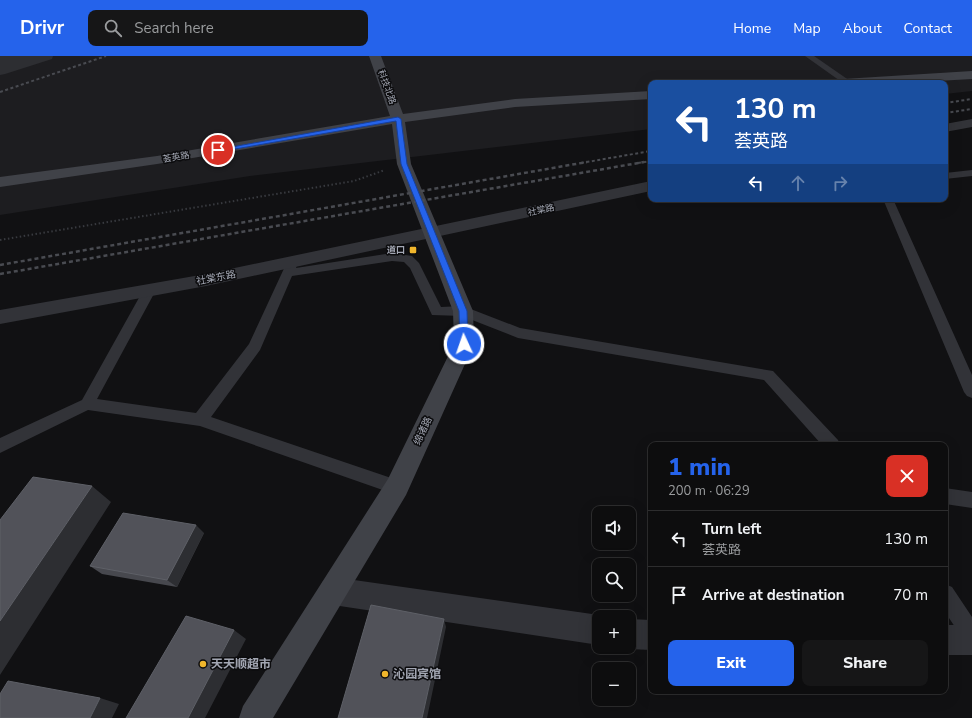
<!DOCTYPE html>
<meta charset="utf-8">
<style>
body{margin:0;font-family:"Nunito Sans","Noto Sans SC",sans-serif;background:#161617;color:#f1f3f6;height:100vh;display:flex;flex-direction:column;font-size:15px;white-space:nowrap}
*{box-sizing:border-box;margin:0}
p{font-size:13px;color:#9a9c9e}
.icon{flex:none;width:22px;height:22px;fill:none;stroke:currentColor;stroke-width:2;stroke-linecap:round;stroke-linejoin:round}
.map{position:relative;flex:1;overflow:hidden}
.drawer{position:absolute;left:648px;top:386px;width:300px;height:252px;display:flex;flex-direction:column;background:#0d0d0e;border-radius:8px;box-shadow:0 4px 16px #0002,0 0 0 1px #2d2d2e}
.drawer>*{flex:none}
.hud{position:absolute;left:648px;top:24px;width:300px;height:122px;border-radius:8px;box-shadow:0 4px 16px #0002,0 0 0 1px #2d2d2e;background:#1a4fa0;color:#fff;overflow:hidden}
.buttons{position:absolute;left:592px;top:450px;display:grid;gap:8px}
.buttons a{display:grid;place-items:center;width:44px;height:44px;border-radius:8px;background:#0d0d0e;box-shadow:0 4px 16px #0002,0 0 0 1px #2d2d2e;font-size:20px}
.pin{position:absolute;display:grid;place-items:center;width:34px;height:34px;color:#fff;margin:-17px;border:2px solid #fff;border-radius:50%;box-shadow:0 1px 4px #0007}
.me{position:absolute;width:44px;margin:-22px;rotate:357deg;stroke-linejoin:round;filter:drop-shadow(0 0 3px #0008)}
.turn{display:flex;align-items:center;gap:14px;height:84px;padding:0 20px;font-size:18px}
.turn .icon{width:52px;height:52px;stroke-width:2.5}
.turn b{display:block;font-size:28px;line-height:34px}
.lanes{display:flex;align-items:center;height:38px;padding:0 20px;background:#0003;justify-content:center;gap:20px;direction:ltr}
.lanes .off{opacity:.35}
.round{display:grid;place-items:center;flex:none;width:42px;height:42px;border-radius:8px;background:#161617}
.summary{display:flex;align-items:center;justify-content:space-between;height:68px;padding:0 20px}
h1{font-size:24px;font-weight:800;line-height:30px;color:#2563eb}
.primary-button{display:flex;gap:8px;margin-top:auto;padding:8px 20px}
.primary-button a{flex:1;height:46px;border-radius:8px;background:#2563eb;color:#fff;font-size:16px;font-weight:800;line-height:46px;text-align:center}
.primary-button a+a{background:#161617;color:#f1f3f6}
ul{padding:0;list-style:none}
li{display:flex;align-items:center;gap:12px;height:56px;padding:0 20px;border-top:1px solid #2d2d2e}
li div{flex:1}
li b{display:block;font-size:15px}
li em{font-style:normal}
header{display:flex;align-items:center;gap:24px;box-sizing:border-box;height:56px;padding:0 20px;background:#2563eb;color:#fff}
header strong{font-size:19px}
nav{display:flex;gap:22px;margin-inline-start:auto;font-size:14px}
.search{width:280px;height:36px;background:#161617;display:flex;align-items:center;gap:10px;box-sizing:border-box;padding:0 14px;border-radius:8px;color:#9a9c9e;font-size:15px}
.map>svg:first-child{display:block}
</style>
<header>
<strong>Drivr</strong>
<div class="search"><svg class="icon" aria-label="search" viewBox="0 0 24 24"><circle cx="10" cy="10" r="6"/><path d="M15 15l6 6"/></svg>Search here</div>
<nav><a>Home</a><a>Map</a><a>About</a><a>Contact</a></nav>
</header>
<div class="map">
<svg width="972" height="662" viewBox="0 0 972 662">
<rect width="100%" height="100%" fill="#111113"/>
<path fill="#1d1d20" d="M0,0H972V35L945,38V27H651V73L250,120L0,159Z"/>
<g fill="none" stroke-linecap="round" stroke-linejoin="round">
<path stroke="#383a3f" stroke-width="2" stroke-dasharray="1.5 2.5" stroke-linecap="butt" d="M0,184L354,125L385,114"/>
<path fill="#323338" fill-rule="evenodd" d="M805,0H814L853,27H843Z
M972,114V120L945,123V117Z
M883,143H893L972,319V342L967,340L964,336Z
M392,197L412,200L419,207L441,251L463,250L520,272L773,315L838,384L840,389H822L764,324L518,282L462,260L432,259L410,212L404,206L392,205L292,220L260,294L211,361L403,426L406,431L403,436L397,439L200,370L88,354L0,397V382L82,344L145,231H155L156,234L97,343L196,357L249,288L287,206H295L297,209L296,212Z
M945,432L972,436V452L945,448Z
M945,528L952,531L972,561V589L965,586L945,556Z"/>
<path fill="#323338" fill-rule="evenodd" d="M972,63V71L945,76V68Z
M651,125V135L206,230L0,268V254L206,218Z
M333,521L599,559L604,561H599V589L333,549L323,545L319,535L323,525Z
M629,563L651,564V594L629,593L624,591H629Z
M945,569H972V599H945Z"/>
<path fill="#404248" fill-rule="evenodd" d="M369,0H381L403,58L515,43L651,35V43L515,51L405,66L411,108L473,255L474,288L406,439L273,662H239L243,650L388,423L454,288L453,255L397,108L392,68L157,108L0,131V121L157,100L390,60Z
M972,15V23L902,27H837L843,23Z"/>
<path stroke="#494b51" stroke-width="2" stroke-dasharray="3 2.5" stroke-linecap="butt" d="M0,36L106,0
M945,47L972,43
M945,57L972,53
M581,107L651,95
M638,107L651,105"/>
<path stroke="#494b51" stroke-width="2.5" stroke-dasharray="4 3" stroke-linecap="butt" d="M0,209L587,106
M0,218L644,106"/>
</g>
<path fill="#47484e" d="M204,477L177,531L102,518L90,510Z"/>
<path fill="#2d2e32" d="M0,0H53L52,3L5,18L0,19Z
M92,430L111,446L0,619V565Z
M196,469L204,477L177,531L167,524Z
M444,563L446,571L427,662H422Z
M234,574L246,583L205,662H188Z
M100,642L119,648L112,662H90Z"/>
<path fill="#515259" stroke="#5e6067" d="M33,421L92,430L0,565V464Z
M123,457L196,469L167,524L90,510Z
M371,549L444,563L422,662H338Z
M186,560L234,574L188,662H126Z
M8,625L100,642L90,662H0V638Z"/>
<path fill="#2563eb" stroke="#184099" d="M398,61L401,63L407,108L467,255L468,288L464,291L460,288L459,255L401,108L396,65L218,96L215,94Z"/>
<g fill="#f0b62c" stroke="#0c0c0e" stroke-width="1.5">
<rect x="409" y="190" width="8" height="8" rx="2"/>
<circle cx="203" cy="608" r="4"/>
<circle cx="385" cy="618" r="4"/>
</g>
<g text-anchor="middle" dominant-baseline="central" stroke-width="3" stroke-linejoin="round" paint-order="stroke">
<g font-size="9" fill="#a3a7b3" stroke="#0c0c0e">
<text transform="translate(387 31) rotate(70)">科技北路</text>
<text transform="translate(176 101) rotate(-10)">荟英路</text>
<text transform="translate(541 154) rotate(-12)">社棠路</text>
</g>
<g font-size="9" font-weight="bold" fill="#a3a7b3" stroke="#0c0c0e" text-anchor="end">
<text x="405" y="194">道口</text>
</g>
<g font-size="10" fill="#a3a7b3" stroke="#0c0c0e">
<text transform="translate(216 222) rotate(-11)">社棠东路</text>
<text transform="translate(423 375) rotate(-65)">绵诸路</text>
</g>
<g font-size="12" font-weight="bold" fill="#a3a7b3" stroke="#0c0c0e" text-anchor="start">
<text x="211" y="608">天天顺超市</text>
<text x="393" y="618">沁园宾馆</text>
</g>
</g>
</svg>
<div class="buttons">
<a><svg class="icon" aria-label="sound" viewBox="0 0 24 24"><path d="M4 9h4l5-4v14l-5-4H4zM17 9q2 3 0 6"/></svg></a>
<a><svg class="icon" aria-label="search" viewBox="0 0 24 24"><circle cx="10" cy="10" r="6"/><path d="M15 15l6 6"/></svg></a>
<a>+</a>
<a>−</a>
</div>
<div class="pin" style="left:218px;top:94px;background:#d93025"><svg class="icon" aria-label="arrive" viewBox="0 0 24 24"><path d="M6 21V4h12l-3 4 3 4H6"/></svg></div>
<svg class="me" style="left:464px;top:288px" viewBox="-20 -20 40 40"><circle r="17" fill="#2563eb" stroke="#fff" stroke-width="3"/><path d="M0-11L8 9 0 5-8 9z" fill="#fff"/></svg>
<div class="hud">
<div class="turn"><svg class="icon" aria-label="left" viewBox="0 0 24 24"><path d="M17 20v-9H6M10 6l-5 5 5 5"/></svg><div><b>130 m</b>荟英路</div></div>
<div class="lanes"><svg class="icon" aria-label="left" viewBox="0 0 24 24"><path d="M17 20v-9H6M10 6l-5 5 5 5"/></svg><svg class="icon off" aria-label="ahead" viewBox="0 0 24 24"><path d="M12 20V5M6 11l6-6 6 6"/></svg><svg class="icon off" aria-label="right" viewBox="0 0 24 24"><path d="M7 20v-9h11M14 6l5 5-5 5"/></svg></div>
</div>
<section class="drawer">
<div class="summary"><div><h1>1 min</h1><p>200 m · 06:29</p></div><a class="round" style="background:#d93025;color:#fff"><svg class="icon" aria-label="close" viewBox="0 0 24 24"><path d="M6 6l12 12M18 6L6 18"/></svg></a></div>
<ul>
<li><svg class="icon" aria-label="left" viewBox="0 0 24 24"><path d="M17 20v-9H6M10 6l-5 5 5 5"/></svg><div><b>Turn left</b><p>荟英路</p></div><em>130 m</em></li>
<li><svg class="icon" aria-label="arrive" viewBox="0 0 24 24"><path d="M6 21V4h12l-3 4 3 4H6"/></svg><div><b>Arrive at destination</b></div><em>70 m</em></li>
</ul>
<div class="primary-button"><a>Exit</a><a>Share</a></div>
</section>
</div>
